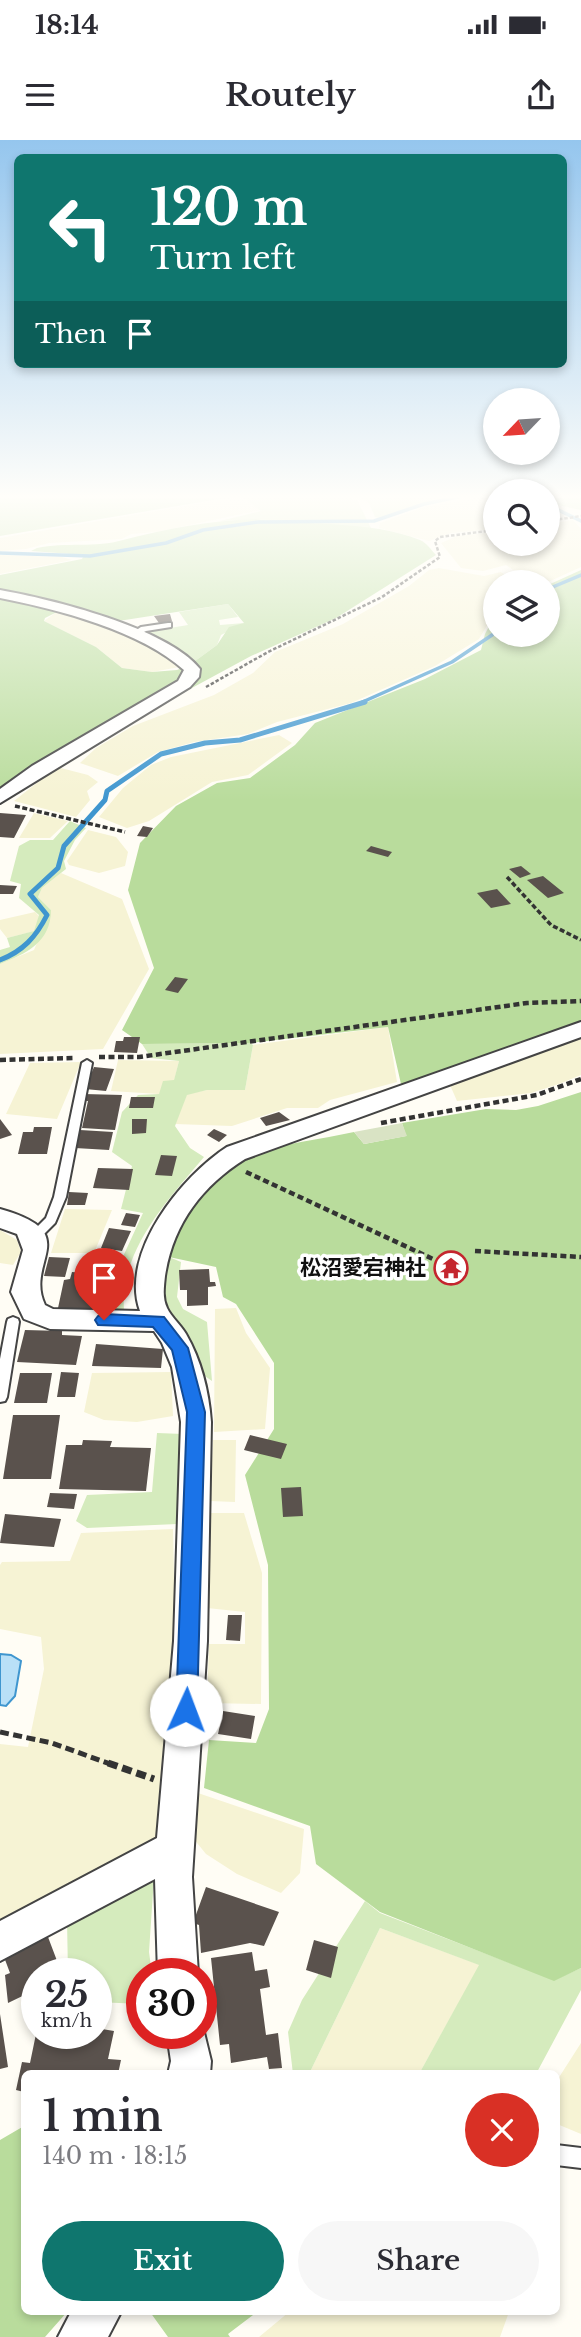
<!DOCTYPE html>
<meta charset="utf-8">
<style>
body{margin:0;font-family:"Libre Baskerville","Noto Sans JP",serif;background:#f7f7f7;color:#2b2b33;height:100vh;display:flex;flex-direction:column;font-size:26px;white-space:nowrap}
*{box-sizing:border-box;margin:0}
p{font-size:23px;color:#7c7c81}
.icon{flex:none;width:38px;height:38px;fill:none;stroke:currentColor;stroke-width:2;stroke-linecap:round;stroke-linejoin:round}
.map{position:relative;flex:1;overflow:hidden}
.drawer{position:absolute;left:21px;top:1930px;width:539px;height:245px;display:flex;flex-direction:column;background:#fff;border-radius:10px;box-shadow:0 4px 10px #0003}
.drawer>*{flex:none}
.top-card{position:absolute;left:14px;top:14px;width:553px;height:214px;border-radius:10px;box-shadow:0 4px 10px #0003;background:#0f766e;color:#fff;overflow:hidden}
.needle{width:46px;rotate:245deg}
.fabs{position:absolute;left:483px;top:248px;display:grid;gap:14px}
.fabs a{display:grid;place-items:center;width:77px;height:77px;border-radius:50%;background:#fff;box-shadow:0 4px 10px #0003;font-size:35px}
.speed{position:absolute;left:21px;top:1818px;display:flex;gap:14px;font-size:35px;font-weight:700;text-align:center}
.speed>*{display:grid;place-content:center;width:91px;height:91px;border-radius:50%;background:#fff;box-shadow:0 4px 10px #0003;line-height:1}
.speed small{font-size:18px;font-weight:400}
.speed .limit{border:10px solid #d22;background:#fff;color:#111}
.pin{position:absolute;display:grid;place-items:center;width:60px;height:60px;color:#fff;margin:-72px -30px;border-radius:50% 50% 50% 0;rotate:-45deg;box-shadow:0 0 7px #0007}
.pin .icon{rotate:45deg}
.me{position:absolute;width:77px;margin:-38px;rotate:2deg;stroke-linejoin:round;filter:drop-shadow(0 0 5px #0008)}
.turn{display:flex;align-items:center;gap:24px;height:147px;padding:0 21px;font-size:32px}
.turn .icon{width:91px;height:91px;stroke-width:2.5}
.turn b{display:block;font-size:49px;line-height:60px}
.then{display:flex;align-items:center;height:66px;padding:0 21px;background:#0003;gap:14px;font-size:26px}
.round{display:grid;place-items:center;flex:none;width:74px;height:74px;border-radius:37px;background:#f7f7f7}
.head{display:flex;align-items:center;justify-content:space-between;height:119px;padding:0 21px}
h1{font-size:42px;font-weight:600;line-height:52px}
.cta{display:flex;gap:14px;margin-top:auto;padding:14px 21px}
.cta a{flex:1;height:80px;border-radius:42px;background:#0f766e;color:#fff;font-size:28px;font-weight:600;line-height:80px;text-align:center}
.cta a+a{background:#f7f7f7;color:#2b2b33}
.status{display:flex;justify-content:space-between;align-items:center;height:49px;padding:0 35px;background:#fff;direction:ltr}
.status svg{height:19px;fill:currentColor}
header{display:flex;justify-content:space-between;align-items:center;height:91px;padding:0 21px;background:#fff;font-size:32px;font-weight:600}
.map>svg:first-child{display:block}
</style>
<div class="status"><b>18:14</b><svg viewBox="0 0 49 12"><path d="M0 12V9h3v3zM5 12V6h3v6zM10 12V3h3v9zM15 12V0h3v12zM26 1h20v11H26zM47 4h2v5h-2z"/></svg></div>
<header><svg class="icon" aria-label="menu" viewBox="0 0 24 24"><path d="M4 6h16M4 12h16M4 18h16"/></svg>Routely<svg class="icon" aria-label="share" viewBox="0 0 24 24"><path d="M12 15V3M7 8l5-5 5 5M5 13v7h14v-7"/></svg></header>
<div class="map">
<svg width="581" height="2197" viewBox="0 0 581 2197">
<rect width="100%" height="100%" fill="#fffdf5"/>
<path fill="#f6f3d4" d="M483,357L495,358V389L451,393L429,401L379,388L380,383L425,367Z
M244,359L261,370L156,392L131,394L122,399L49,403L26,409L0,411V398L214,361Z
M573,380L581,389V427L546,443H532L506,425L483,431L461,428L441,403L457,396L495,392V404H548V384Z
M0,415L62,417L72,420L0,434Z
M439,428L484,436L501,432L516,443H495V472L479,499L435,526L351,563L277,582L248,594L194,602L158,612L118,636L80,623L96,608L133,586L214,555L253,533L275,512L343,484L409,446L429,430Z
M58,471L126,493L185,526L152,532L122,528L96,507L44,481Z
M279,595L292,603L248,635L212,642L149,681L127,688L99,677L123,648L151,625L171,617Z
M57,627L88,635L98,642L87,651L90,660L76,677L14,661Z
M34,673L68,681L50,698H19Z
M88,690L116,697L128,712L125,726L99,733L69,725L67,721Z
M61,733L122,759L149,829L103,909L0,914V824L34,810L51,770L38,757L42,748Z
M35,772L39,776L35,791L7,798L0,789V780Z
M388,887L397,942L330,960L318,968H287L232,986L175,984L187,954L207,950H245L253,905Z
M581,898V935L559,944L531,953L457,961L450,945Z
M118,920L179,921L174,941L159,954L111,951Z
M81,922L57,979L6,974L30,923Z
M65,1069L112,1070L94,1113H51Z
M0,1090L17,1100L21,1112L13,1125L0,1123Z
M236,1168L246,1193L270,1228L265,1289L214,1292L215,1169Z
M171,1232L173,1276L137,1282L104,1280L84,1272L92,1233Z
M213,1300H236L235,1362L210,1361Z
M211,1373H244L262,1433L261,1564L207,1563L209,1504H245V1472L207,1468Z
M173,1389L175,1487L167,1630L159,1701L0,1784V1604L28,1607L44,1529L41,1497L0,1489V1425L2,1422L70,1421L81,1393Z
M198,1653L304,1689L300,1733L281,1753L237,1734L206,1714L193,1698Z
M380,1788L480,1825L419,1934H309Z
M581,1903V1994L557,1984L556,1942Z
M289,2172H509L500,2197H259Z"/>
<path fill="#d5ebbd" d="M268,354H347L348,358L357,360L372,390L256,379L220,381L261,371L244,358Z
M354,354H437L445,356L379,378L375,377L369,363Z
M228,464L238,477L219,480L220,485L244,483L221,495L217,505L191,524L140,493L188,485L179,472Z
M70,681L86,688L75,700L64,721L66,729L42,748L38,757L51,770C51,802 26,814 0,824V810L10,807L7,798L34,791L39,775L19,758L21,744L10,741L19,706L30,700H53Z
M250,903L253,905L245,950H207L187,955L175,986L190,1008L204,1017C167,1061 120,1110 124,1170L110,1171V1145L143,1073L121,1069L132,1026L112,1012L122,972L138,955L159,954L163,941L174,940L179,921L151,918L142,904Z
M169,1117L181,1122L177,1157L183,1169L207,1182L212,1241L199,1232L159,1157Z
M157,1293L183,1294L177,1384L87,1388L76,1381L87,1355L152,1352Z
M154,1737L149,1812L152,1834H142V1864L96,1862V1834H68L67,1780Z
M365,1761L380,1773L554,1840L581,1828V1850L536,1934H419L479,1825L380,1788L309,1934H293L288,1892L302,1860Z"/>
<path fill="#b9dc9c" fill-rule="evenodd" d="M0,354H268L213,360L0,396Z
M548,354H581V370L548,363Z
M256,379C309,386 370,380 420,400C427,403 431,410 436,415L336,478L251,516L190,549L122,574L0,647V435L82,419L84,415L31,411L37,408C65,402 96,408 123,400C165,389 212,380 256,379ZM228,464L244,483L229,487L217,505L191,524L177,530L152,532L122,528L96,507L44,481L45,478L59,471L112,482Z
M581,430V882L516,907L401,944L388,887L250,903L142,904L122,890L154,828L128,750L140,703L176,666L217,643L250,638L295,605L315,583L425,539L481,510L485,494L495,475V495H548V445Z
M581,952V1828L554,1841L380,1772L316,1724L310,1686L204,1648L209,1600L256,1603L269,1569L268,1425L245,1335L274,1289V1223L236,1164L223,1157L216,1127L169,1117C179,1093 188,1060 208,1042C248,1005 304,1003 354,992L364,1004L406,996L402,983L486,969L516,970L538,966Z
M24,1986V2172H67L45,2197H0V2000Z
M150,2172H257L228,2194L230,2197H168Z"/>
<path fill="#d9e3c4" d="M402,983L407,996L364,1004L354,992Z"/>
<path fill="#b9e0f7" stroke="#3f96cf" stroke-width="2" d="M0,1514L11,1515L21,1521L15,1556L6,1566L0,1565Z"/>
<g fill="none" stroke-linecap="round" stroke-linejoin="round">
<path stroke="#3f96cf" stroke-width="3.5" d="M481,354L495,356
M548,365L581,381
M0,413L90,416L166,403L203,390L258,382L374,381L424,364L472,354
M548,449L581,435
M358,564L452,522L495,493"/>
<path stroke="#3f96cf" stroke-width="5" d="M0,820C23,811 36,797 47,775L30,754L58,728L64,706L105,660L107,651L161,614L205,603L240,600L365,562"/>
</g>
<path fill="#5a524d" d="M170,474L172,481L159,483L154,476Z
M0,673L26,675L14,698L0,697Z
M143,686L153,688L147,697L137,696Z
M371,706L392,712L388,717L366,711Z
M521,726L531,734L520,738L509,729Z
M543,736L564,753L548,758L527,740Z
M0,745L17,746L13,754H0Z
M497,749L511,764L491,768L477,753Z
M175,837L188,839L178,853L165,850Z
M124,897H140L137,913L114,912L116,901H123Z
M94,927L114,929L106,951L85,949Z
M84,954L122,955L115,990L82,988L88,961H83Z
M131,957H155L153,968H129Z
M279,972L290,980L266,986L260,978Z
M0,979L12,995L0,999Z
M132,979H147L146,993L132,994Z
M34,987H52L47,1014H18L23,992H33Z
M214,989L227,995L219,1002L207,995Z
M80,990L113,992L109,1010L75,1008Z
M161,1015L177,1016L172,1036L155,1035Z
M98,1028L133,1029L129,1050L93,1048Z
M69,1052L88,1053L85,1065H67Z
M126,1073L140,1075L135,1087L121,1085Z
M109,1088L131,1091L122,1111L101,1108Z
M100,1116L116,1117L112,1131L95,1130Z
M49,1117L70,1118L65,1137L44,1136Z
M451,1117L466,1124L453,1138L438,1130L442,1126L437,1124L440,1120L446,1123Z
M209,1129L210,1142H215L216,1146L208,1147V1165L187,1166V1150H180L179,1130Z
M72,1132L84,1133L82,1139L98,1140L93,1170L58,1168L64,1140L70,1139Z
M25,1190L62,1191V1195L82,1196L76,1225L17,1222Z
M96,1204L163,1209L161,1228L92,1226Z
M61,1232L79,1233L75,1257H57Z
M20,1233H52L47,1263H14Z
M13,1275H60L51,1339H3Z
M250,1295L287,1304L281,1319L244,1310Z
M83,1300L112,1301L110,1307L151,1308L146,1351L59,1349L66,1305H82Z
M301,1347L303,1376L283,1377L281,1348Z
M50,1353L77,1354L74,1369L47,1367Z
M5,1374L61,1379L54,1407L0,1403Z
M228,1475H242L240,1501L226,1500Z
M223,1571L255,1576L251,1599L218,1594Z
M206,1747L279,1772L264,1806L250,1803L201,1813L199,1785L193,1783Z
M48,1797L62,1834H37V1849L8,1863L5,1835L10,1833L4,1817Z
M314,1800L338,1807L331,1838L306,1830Z
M252,1812L255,1831L267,1829L270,1847L260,1849L266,1895L278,1893L282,1928L269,1929L267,1917L231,1923L229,1904L220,1905L211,1818Z
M0,1874L8,1927L0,1929Z
M96,1888L114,1891L108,1919L121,1920L118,1934H24V1952L16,1950L22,1922L30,1923L36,1894H96Z"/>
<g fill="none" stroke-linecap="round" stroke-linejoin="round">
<defs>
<path id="service" d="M168,483H171V487L146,491L133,497L129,495L141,487Z
M87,920L92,923L66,1057L55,1083L37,1101H29L27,1098L29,1095L46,1078L54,1057L82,923Z
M13,1177L18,1179L19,1182L7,1257L5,1261L0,1262V1219L7,1182L8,1179Z
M556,2005L581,2008V2028L556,2025Z"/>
<path id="minor" d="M0,450C51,459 168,488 200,529L199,537L190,547L0,663V649L32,626L178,541L184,530C141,491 57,469 0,458Z
M581,882V897L245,1019C202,1046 173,1084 165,1136C164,1146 162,1158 167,1168C171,1177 181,1185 186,1194C201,1220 209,1252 211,1282L207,1501L192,1737L198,1834H158L155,1739L0,1821V1781L157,1698L174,1501L181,1282L172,1227L162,1203L154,1191L50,1189L24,1179L11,1152L23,1110L17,1094L0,1088V1069C86,1093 24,1121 45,1165L53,1169L140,1171C119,1113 182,1036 227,1007Z
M201,1880L211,1921L210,1934H168L171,1921L167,1894H201Z
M71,2172H121L108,2197H58Z"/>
</defs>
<use href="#service" stroke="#444" stroke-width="4"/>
<use href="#minor" stroke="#444" stroke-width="4"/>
<path stroke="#333" stroke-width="2.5" stroke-dasharray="3.5 2" stroke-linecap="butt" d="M548,381L581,376
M206,547L268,512L382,457L440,417L435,401L440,397L495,390"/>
<path stroke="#333" stroke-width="3.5" stroke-dasharray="5 2.5" stroke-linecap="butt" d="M15,666L125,692
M507,737L551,785L581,800"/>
<path stroke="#333" stroke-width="4.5" stroke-dasharray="6 3.5" stroke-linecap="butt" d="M99,917H139L527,863L581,861
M0,920L76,918
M381,983L537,955L581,939
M246,1032L433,1119
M475,1111L581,1117"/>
<path stroke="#333" stroke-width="5" stroke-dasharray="9 4.5" stroke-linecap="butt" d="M0,1592L52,1603L113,1625"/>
<path stroke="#333" stroke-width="7" stroke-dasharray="10 5" stroke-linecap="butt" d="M108,1623L154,1639"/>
<use href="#service" fill="#fff" fill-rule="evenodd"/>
<use href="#minor" fill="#fff" fill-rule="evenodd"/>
</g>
<linearGradient id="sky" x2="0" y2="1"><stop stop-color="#95c6ee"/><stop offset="0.54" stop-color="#fffefa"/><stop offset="1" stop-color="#fffefa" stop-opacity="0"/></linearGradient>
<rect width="581" height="661" fill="url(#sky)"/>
<path fill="#1a73e8" stroke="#114b97" stroke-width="2" d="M104,1174L164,1177L188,1208L205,1272L197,1570L194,1577L186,1580L179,1577L176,1570L187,1272L172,1210L153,1187L98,1185L95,1180L98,1176Z"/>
<defs>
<symbol id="temple-ring" viewBox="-11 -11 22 22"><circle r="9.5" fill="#fff" stroke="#c4262e" stroke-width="1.5"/><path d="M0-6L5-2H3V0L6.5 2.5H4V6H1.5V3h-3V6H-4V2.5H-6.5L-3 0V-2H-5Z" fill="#c4262e"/></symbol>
</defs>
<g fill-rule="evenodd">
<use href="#temple-ring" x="432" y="1109" width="38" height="38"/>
</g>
<g text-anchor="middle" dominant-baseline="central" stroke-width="7" stroke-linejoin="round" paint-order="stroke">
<g font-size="21" font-weight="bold" fill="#111" stroke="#fff" text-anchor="end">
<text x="426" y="1128">松沼愛宕神社</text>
</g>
</g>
</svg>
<div class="fabs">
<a><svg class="needle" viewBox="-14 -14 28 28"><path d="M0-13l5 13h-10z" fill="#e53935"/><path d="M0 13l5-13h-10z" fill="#7c7c81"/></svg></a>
<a><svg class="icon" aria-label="search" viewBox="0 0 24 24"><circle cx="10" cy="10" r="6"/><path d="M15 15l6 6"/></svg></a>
<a><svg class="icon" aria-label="layers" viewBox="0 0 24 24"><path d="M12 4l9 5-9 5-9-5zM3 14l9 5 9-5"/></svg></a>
</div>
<div class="speed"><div>25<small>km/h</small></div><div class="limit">30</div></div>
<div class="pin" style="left:104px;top:1180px;background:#d93025"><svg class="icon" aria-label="arrive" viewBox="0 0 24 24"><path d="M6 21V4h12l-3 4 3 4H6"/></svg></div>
<svg class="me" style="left:186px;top:1570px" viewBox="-20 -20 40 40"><circle r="19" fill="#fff"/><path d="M0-13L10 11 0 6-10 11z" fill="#1a73e8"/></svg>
<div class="top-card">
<div class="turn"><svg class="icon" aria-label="left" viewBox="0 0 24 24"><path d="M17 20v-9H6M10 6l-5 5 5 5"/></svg><div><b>120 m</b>Turn left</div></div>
<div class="then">Then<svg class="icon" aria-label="arrive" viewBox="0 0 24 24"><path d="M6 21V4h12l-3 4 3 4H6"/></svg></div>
</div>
<section class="drawer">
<div class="head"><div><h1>1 min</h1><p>140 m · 18:15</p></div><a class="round" style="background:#d93025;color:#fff"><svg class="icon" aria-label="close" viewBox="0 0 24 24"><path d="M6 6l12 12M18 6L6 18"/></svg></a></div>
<div class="cta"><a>Exit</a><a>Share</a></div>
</section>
</div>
